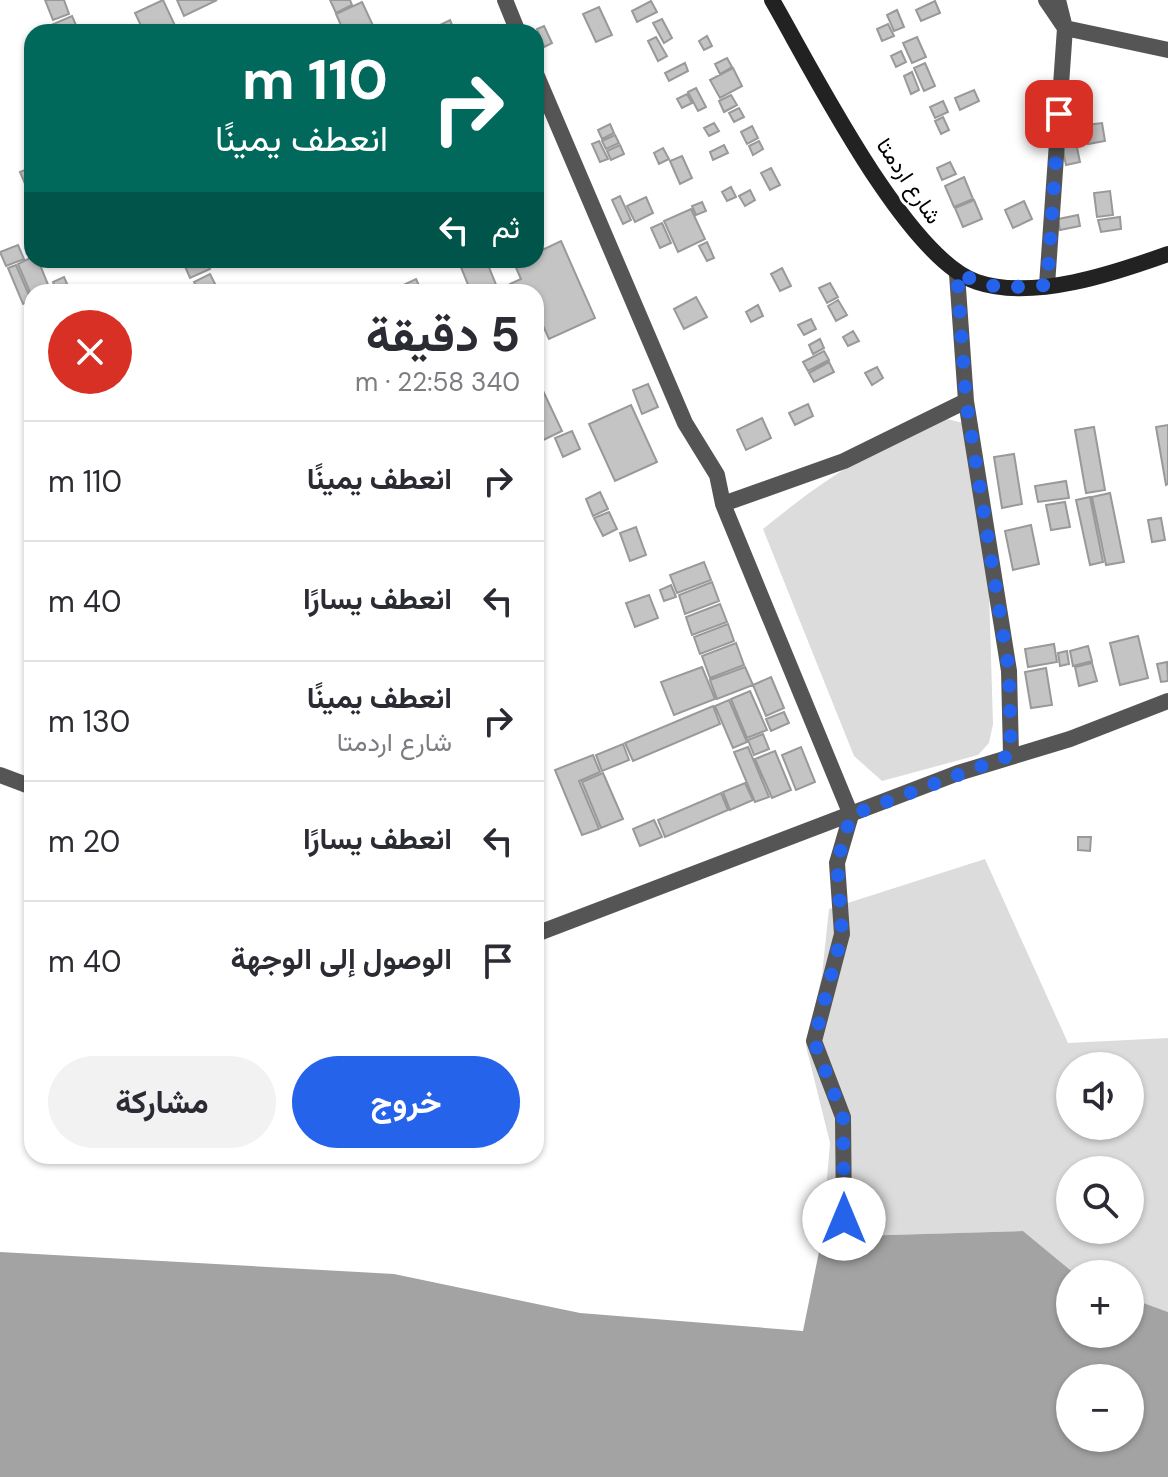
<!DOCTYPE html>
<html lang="ar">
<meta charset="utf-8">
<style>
body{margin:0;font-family:"DM Sans",Vazirmatn,sans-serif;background:#f2f2f3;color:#2b2b33;direction:rtl;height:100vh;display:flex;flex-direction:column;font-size:30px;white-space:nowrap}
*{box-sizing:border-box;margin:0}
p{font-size:26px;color:#7c7c81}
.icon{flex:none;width:44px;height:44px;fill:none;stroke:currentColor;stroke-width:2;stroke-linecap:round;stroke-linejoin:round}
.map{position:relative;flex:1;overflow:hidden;direction:ltr}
.drawer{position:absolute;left:24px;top:284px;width:520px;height:880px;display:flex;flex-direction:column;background:#fff;border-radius:24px;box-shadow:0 2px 6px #0004;direction:rtl}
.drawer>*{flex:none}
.guide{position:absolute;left:24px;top:24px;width:520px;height:244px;border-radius:24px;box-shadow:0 2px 6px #0004;direction:rtl;background:#00695c;color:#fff;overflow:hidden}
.tools{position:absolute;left:1056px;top:1052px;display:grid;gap:16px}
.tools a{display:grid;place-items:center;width:88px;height:88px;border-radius:50%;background:#fff;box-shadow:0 2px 6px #0004;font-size:40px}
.pin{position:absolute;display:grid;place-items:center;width:68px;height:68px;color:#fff;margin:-34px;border-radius:16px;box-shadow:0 4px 12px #0006}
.me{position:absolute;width:88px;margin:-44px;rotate:0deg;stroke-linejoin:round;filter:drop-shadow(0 0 6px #0008)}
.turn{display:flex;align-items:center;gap:28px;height:168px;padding:0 24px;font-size:36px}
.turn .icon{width:104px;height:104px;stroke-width:2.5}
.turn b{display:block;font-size:56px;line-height:68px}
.then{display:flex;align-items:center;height:76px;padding:0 24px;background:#0003;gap:16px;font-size:30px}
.round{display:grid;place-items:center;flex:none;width:84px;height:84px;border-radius:42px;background:#f2f2f3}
.headline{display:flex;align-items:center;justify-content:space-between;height:136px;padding:0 24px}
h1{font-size:48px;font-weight:700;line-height:60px}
.primary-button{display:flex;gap:16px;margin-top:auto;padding:16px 24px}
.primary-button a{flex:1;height:92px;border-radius:48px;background:#2563eb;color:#fff;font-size:32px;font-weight:700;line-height:92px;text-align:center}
.primary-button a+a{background:#f2f2f3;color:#2b2b33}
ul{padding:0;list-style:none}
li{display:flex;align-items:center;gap:24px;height:120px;padding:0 24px;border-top:2px solid #e1e1e2}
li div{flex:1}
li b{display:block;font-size:30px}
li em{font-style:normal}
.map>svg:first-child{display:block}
</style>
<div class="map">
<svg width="1168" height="1477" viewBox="0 0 1168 1477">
<rect width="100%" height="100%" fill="#fff"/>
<path fill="#dcdcdc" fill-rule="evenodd" d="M947,419L963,423L988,558L993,724L989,743L978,755L882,781L854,756L763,529C818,484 878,442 947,419Z
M985,859L1068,1043L1168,1038V1312L1130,1298V1274H1075L1023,1231L822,1237L830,1143L806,1046L822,975L829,909ZM1070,1066H1130V1126H1070ZM1070,1170H1130V1230H1070Z"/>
<path fill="#a3a3a3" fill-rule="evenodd" d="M1023,1231L1075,1274H1070V1334H1130V1298L1168,1312V1477H0V1252L394,1274L580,1313L803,1331L822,1237ZM1070,1378H1130V1438H1070Z"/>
<path fill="#c4c4c4" stroke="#999" stroke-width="2" d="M45,0H64L69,14L53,20Z
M163,0L178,32H144L135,13Z
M177,0H217L184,16Z
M330,0H350L352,5L336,13Z
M651,1L657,12L637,22L632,11Z
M935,1L940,13L921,21L916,10Z
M362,2L376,32H344L336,14Z
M599,7L612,35L596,42L583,14Z
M897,10L904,27L894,31L887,15Z
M72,16L79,32H45L44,28Z
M662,19L672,38L664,43L653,23Z
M450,20L455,32H436L434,28Z
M888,24L894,36L882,41L877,29Z
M544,26L552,43L544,47L537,29Z
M707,36L712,46L704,50L699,41Z
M656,37L667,56L658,61L648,41Z
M917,37L926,57L912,63L903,43Z
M901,51L906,62L896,67L891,56Z
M727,58L732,67L720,74L715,64Z
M685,63L688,71L669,81L665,73Z
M925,63L935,86L924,91L914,68Z
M733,68L742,86L720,98L710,80Z
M912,72L919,90L911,94L904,76Z
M696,88L706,107L698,111L688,92Z
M974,90L979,101L960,110L955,98Z
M687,94L692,103L682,108L677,99Z
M731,95L737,105L724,112L719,101Z
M943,101L948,112L935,118L930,107Z
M739,108L744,117L734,122L729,113Z
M943,117L949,130L941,134L935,121Z
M714,123L719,131L709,136L704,128Z
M1102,123L1105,141L1088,144L1085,125Z
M610,124L614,133L602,139L598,130Z
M752,126L758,138L747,144L741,132Z
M615,135L619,143L606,149L602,141Z
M599,141L608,159L600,162L592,144Z
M759,141L763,149L753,155L749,146Z
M1076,143L1080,162L1066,165L1062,146Z
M620,145L624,154L611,160L607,151Z
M724,145L728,153L713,160L710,152Z
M663,148L669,159L659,164L654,153Z
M682,156L692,178L680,184L670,161Z
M950,162L956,174L942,180L937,168Z
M32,167V192L29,193L20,172Z
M771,168L780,185L770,190L761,173Z
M964,177L973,199L954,207L945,186Z
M731,187L736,197L727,201L722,192Z
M750,190L755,200L745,206L739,196Z
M1110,191L1113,215L1097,217L1094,193Z
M620,196L631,220L623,224L612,200Z
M646,197L653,213L635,222L627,206Z
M974,200L982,219L963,227L955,208Z
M1024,201L1032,219L1013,228L1005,210Z
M702,202L706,211L696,215L692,206Z
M691,209L705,239L678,252L664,221Z
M1078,215L1080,226L1060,230L1058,219Z
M1120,217L1121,229L1101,232L1098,220Z
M662,223L671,243L660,248L651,228Z
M561,241L595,318L549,339L536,310V292H514L510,284L521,279L514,263L536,260V253Z
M707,242L714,258L707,261L699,246Z
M18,245L24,259L6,266L0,252Z
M32,257L38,260L51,292H32V297L18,264Z
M193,260H206L210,269L190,278L184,264Z
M458,260H486L499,292H471Z
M16,265L31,300L23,304L8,268Z
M782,268L791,286L780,291L771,274Z
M210,274L218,290L199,292L194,282Z
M64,277L68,286L57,291L53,282Z
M416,279L422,292H399L397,288Z
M830,283L838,297L827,303L819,288Z
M696,297L707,317L684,329L674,309Z
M838,300L847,315L836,321L828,306Z
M758,305L763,316L751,322L746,312Z
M811,319L816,329L804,335L798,325Z
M853,331L859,341L848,346L843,337Z
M820,339L824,348L813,354L809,345Z
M824,351L829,360L808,371L803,362Z
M829,362L834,372L814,382L809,373Z
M877,367L883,378L872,385L865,373Z
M536,376L562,431L537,443L536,440Z
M648,384L658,407L642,414L633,390Z
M808,404L813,416L795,425L789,413Z
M631,405L657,462L615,481L589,424Z
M762,418L771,438L746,450L737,430Z
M1168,425V484L1166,485L1156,427Z
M1094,427L1105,490L1086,493L1075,430Z
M572,431L580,449L563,457L555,438Z
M1014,454L1022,504L1002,508L994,457Z
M1066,481L1069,498L1038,502L1035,486Z
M600,492L608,509L593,516L586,499Z
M1110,493L1124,562L1106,565L1092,497Z
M1090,497L1103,562L1090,565L1076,500Z
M1065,502L1070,527L1051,530L1046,505Z
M609,512L617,529L603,536L594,518Z
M1161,518L1165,540L1152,542L1148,520Z
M1031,525L1039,564L1013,570L1005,531Z
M636,527L646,555L630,561L620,533Z
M704,562L711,580L677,593L670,575Z
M712,582L719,601L685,614L679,595Z
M671,585L676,597L664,601L660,590Z
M649,595L658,618L635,627L626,603Z
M720,604L727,622L692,635L686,617Z
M728,624L734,641L700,654L694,637Z
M1138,636L1148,678L1120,685L1110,643Z
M736,643L744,665L710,678L702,656Z
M1054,644L1057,662L1028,667L1025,649Z
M1088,646L1092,661L1073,666L1070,651Z
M1067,651L1069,664L1060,666L1058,653Z
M1167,662L1168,681L1161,682L1157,664Z
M1092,663L1097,681L1079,686L1075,667Z
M702,667L715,699L674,715L661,682Z
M745,667L753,685L717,699L710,680Z
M1046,668L1052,705L1031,708L1025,672Z
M771,677L784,708L766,716L753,685Z
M750,691L767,730L747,738L731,699Z
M729,700L747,742L733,748L715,706Z
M713,706L720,724L633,761L625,743Z
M784,712L789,723L771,731L766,719Z
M763,734L769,749L754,755L748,740Z
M623,744L629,760L602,771L596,755Z
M748,747L769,797L755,802L734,752Z
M801,747L815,782L796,790L782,755Z
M775,751L791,790L772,798L755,759Z
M593,755L600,772L579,781L599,829L582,835L555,770Z
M603,773L623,819L601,828L582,782Z
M745,783L753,800L730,810L723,792Z
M721,793L728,810L665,837L658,820Z
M654,820L662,837L640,846L633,829Z
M1078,837H1091L1090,851L1078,850Z"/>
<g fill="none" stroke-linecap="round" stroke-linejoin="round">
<path stroke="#555" stroke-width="16" d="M505,0L518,32
M1046,0L1065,28L1168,50
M536,74L685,423L717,475L723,504L851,815L837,863L842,934L814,1041L843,1117L844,1219
M1047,285L1065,28L1058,0
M966,401L1009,671L1011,755
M723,504L844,461L966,401L957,274
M0,775L32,787
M536,934L958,773L1070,739L1168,701"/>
<path stroke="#222" stroke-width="16" d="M772,0C812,69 906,258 977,282C1033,301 1115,273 1168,254"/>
</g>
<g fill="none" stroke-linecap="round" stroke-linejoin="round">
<path stroke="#2563eb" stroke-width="14" stroke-dasharray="0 25.2" d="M844,1219L843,1117L814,1041L842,934L837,863L851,815L1011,755L1009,671L966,401L957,274L1000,288L1047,285L1059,114"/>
</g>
<g text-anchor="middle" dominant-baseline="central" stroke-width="6" stroke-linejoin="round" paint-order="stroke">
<g font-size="22" fill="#000" stroke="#fff">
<text transform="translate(909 181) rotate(56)">شارع اردمتا</text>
</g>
</g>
</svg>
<div class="tools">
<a><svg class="icon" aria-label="sound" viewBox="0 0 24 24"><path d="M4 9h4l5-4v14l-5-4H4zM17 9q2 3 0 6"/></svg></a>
<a><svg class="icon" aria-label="search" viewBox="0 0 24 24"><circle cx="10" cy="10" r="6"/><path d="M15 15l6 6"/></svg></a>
<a>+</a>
<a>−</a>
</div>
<div class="pin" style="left:1059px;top:114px;background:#d93025"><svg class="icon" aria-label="arrive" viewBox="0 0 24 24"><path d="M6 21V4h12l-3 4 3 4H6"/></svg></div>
<svg class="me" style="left:844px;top:1219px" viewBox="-20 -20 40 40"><circle r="19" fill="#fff"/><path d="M0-13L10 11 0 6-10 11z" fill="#2563eb"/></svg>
<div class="guide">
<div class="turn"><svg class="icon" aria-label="right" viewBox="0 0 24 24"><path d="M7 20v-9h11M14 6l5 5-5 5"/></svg><div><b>110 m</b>انعطف يمينًا</div></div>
<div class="then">ثم<svg class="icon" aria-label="left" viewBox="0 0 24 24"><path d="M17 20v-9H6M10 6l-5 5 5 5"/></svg></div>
</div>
<section class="drawer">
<div class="headline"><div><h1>5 دقيقة</h1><p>340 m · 22:58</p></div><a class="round" style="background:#d93025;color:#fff"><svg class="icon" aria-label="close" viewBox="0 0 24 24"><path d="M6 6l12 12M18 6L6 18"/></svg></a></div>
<ul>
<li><svg class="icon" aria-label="right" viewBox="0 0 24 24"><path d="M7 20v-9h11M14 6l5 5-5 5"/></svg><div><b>انعطف يمينًا</b></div><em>110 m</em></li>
<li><svg class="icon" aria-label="left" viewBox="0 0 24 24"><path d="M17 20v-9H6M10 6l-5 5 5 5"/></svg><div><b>انعطف يسارًا</b></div><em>40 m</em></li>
<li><svg class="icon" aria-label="right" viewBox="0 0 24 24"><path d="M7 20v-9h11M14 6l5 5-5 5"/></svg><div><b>انعطف يمينًا</b><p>شارع اردمتا</p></div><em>130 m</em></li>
<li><svg class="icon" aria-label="left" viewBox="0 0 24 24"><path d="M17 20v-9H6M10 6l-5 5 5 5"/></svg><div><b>انعطف يسارًا</b></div><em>20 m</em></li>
<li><svg class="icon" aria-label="arrive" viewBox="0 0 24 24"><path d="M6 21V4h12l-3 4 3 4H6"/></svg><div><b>الوصول إلى الوجهة</b></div><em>40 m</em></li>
</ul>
<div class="primary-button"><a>خروج</a><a>مشاركة</a></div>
</section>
</div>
